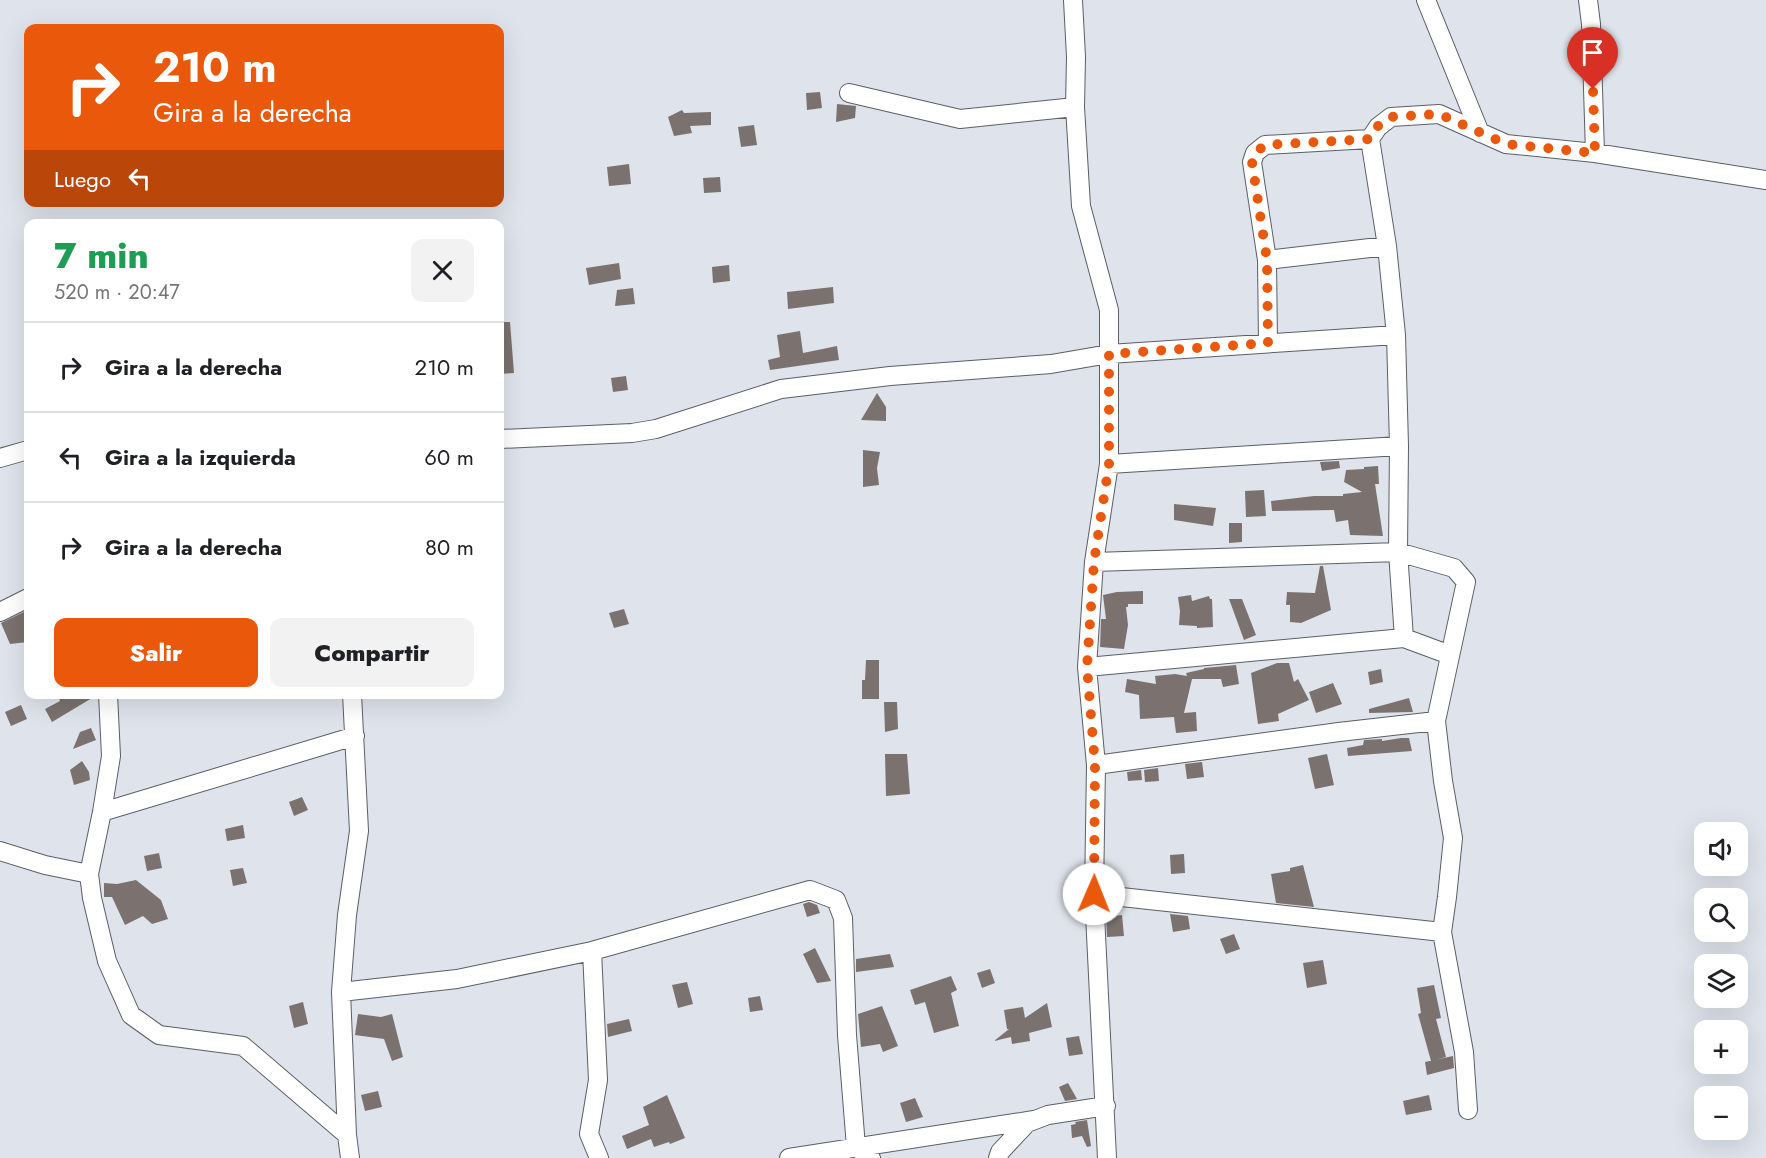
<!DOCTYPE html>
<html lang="es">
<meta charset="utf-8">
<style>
body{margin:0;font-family:Jost,sans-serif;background:#f2f2f2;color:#202124;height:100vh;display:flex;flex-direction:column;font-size:22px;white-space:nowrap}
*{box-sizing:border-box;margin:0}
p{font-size:20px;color:#757577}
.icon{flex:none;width:33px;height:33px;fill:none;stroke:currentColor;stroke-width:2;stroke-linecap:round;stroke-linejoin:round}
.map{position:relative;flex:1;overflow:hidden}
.drawer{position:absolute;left:24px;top:219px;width:480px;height:480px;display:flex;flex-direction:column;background:#fff;border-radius:12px;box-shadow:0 6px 24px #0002}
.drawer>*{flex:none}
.guide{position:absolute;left:24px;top:24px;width:480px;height:183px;border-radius:12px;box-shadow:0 6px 24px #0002;background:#ea580c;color:#fff;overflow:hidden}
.buttons{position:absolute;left:1694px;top:822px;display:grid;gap:12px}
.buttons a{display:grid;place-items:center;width:54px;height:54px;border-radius:12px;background:#fff;box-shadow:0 6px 24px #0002;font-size:30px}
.pin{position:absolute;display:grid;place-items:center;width:51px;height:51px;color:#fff;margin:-62px -26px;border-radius:50% 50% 50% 0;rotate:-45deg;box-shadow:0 0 6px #0007}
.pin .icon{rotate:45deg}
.me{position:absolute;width:66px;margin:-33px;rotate:1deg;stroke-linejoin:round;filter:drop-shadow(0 0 4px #0008)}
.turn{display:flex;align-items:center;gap:21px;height:126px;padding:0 30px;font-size:27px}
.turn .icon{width:78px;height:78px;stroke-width:2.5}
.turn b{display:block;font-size:42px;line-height:51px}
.then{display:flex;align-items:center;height:57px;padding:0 30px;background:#0003;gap:12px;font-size:22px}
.round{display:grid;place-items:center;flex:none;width:63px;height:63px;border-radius:12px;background:#f2f2f2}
.head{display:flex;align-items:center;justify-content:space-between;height:102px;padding:0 30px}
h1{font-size:36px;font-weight:800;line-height:45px;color:#1e9e55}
.action{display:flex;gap:12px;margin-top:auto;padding:12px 30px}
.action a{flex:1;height:69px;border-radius:12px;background:#ea580c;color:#fff;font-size:24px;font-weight:800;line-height:69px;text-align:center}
.action a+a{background:#f2f2f2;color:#202124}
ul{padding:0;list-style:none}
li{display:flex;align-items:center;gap:18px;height:90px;padding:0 30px;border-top:2px solid #e0e0e0}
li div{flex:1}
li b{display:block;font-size:22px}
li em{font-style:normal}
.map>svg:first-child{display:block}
</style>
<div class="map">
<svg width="1766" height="1158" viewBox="0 0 1766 1158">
<rect width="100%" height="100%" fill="#dfe3eb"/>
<path fill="#7b726f" d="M820,92L822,108L807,110L806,93Z
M837,104L856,106L855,118L836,122Z
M682,110L684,113L711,112V125L690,126L692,133L674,136L668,117Z
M754,125L757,145L741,147L738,127Z
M629,164L631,184L609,186L607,167Z
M720,177L721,192L704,193L703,178Z
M619,263L621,279L589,285L586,268Z
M729,265L730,281L713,283L712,267Z
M833,287L834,303L788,309L787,292Z
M633,288L635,304L615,306L617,290Z
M500,322H510L514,373L500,374Z
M800,331L803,353L837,346L839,360L770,370L768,360L780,357L777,335Z
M626,376L628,390L613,392L611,378Z
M877,393L886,407V421L861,420Z
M863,450L880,452L877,468L879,485L863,487Z
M1339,461L1340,468L1322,471L1320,462Z
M1378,466L1379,484H1375L1383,536L1350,535L1348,520L1336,522L1334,510L1272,511L1271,501L1314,496H1343V494L1362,492L1344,482L1346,470L1364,469V467Z
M1264,490L1266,516L1246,517L1245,491Z
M1174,504L1216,508L1213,526L1174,520Z
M1229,523H1242V542L1229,543Z
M1320,566H1323L1331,610L1301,623L1290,622V605H1286L1287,592L1315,593Z
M1143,591V604H1128V607H1126L1128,625L1124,649L1100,647L1101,619H1106L1103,595L1117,592Z
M1191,595L1192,601L1209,596L1210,599H1212L1213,627L1197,628V626L1179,625L1180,611L1178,597Z
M1229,599H1242L1256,635L1244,640Z
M624,609L629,624L614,628L609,613Z
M28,610V642L10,644L1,623Z
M866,660H879V699H862V680H865Z
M1277,663H1289L1294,682L1298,679L1309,700L1278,714L1279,721L1258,724L1251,673Z
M1236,665L1239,684L1223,687L1221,679H1192L1184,713L1196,712L1197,731L1176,733L1174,717L1140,719L1139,695L1125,692L1127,679L1156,684L1155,676L1175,674L1187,676L1186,673L1204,669V668Z
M1381,669L1383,682L1370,685L1368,672Z
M1333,683L1342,704L1316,713L1309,692Z
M58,694H97V695L52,722L45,709L60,701Z
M1409,698L1413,712L1369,713V709Z
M884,702H897L898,729L885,732Z
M21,705L27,719L11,726L5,712Z
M91,728L96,740L73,749L80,732Z
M1401,738H1409L1412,751L1348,756L1347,748L1363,745L1364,740L1382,739V741Z
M885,754H907L910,794L886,796Z
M1327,754L1334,785L1315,789L1308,758Z
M82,761L89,772L90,780L74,785L70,770Z
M1202,762L1204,777L1187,779L1185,764Z
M1158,768L1159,781L1145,782L1144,770Z
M1141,770L1142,780L1128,781L1127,772Z
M302,797L308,810L294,816L289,802Z
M243,825L245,838L227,841L225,829Z
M159,853L162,868L147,871L144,856Z
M1184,854L1185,873L1171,874L1170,855Z
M1303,865L1314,907L1276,903L1271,874L1290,871V868Z
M243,868L247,883L233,886L230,870Z
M136,880L161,900L168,919L152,924L143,916L125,925L112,897H104V883L117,884Z
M809,902L817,905L820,913L807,917L803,904Z
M1170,914L1188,916L1190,929L1173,932Z
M1122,915L1124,936L1107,937L1106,917Z
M1234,934L1240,949L1226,954L1220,939Z
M815,948L831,981L817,983L803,954Z
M890,954L894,967L856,972V959Z
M1323,960L1327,984L1307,988L1303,963Z
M990,969L995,983L982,988L977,973Z
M951,976L957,990L951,993L959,1026L934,1033L925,1002L915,1005L910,990Z
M687,982L693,1004L678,1008L672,985Z
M1434,985L1441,1018L1436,1019L1446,1057L1431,1061L1418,1014L1421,1013L1417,988Z
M760,996L763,1010L750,1012L748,998Z
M303,1002L308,1024L294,1028L289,1006Z
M1047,1003L1052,1027L1029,1033L1030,1041L1012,1044L1011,1037L994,1041L1009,1029H1007L1004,1010L1023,1007L1025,1018Z
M882,1006L898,1046L883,1052L880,1044L861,1047L858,1014Z
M358,1014L381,1017L392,1014L403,1057L392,1061L384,1039L355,1035Z
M629,1019L632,1031L608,1037L607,1024Z
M1079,1036L1083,1054L1069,1056L1066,1038Z
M1453,1056L1454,1068L1427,1075L1425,1062Z
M1068,1083L1077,1099L1065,1101L1059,1087Z
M378,1091L382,1107L365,1111L361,1095Z
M667,1095L685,1138L670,1144L669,1142L654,1147L651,1139L627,1149L622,1136L649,1125L643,1107Z
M1429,1095L1432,1110L1406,1115L1403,1101Z
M915,1098L923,1117L906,1122L900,1103Z
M1087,1120L1091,1146L1087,1147L1082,1136L1072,1138L1071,1125L1076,1124L1075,1122Z"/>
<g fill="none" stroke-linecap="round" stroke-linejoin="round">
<defs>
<path id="street" d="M1073,0L1076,57L1075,107L1081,206L1109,310V464L1094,562L1087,667L1096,765L1094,894L1107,1158
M1426,0L1480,133
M1588,0L1591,24L1595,153
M849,93L960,119L1075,107
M1370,139L1387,246L1396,335L1399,446L1398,552L1404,638
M1267,260L1387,246
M1268,343L1267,260L1252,162L1255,153L1265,145L1370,139L1378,127L1391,117L1439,114L1506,144L1595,153L1766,180
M500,439L632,433L656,429L781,389L890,376L1051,364L1109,354L1396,335
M0,458L28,450
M1109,464L1399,446
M1094,562L1398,552L1454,568L1466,582L1436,721L1443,781L1453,838L1447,897L1442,932L1464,1052L1468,1110
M0,612L28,598
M1087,667L1404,638L1450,655
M108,694L111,756L102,812L89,874L92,898L107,961L131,1015L159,1035L243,1046L347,1135
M1096,765L1339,732L1436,721
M102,812L355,736
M0,851L45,865L89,874
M1094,894L1442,932
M592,951L598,1080L589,1134L599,1158
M341,992L457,979L592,951L810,890L836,900L843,918L847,1035L856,1147L871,1158
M350,1158L347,1135L341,992L347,915L359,831L352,694
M789,1158L1034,1120
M998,1158L1000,1152L1027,1123L1048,1115L1106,1106"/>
</defs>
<use href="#street" stroke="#5b5e65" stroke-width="20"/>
<use href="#street" stroke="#fff" stroke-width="18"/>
</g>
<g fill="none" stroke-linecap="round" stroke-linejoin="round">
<path stroke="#ea580c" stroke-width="10" stroke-dasharray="0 18" d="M1094,894L1095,765L1087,667L1094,562L1109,464V354L1268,343L1267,260L1252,162L1255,153L1265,145L1370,139L1378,126L1390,117L1439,114L1506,144L1595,153L1593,89"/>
</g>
</svg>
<div class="buttons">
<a><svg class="icon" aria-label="sound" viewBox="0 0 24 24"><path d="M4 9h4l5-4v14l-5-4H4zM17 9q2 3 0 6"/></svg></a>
<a><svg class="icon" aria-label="search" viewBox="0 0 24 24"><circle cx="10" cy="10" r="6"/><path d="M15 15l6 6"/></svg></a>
<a><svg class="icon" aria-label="layers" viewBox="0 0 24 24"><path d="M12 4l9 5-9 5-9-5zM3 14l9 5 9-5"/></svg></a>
<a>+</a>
<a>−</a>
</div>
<div class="pin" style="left:1593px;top:89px;background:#d93025"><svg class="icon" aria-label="arrive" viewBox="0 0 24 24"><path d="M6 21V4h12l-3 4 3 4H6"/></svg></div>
<svg class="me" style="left:1094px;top:894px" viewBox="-20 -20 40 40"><circle r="19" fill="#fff"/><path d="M0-13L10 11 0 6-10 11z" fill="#ea580c"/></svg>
<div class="guide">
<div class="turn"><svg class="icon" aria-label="right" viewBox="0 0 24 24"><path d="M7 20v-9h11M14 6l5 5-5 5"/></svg><div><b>210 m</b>Gira a la derecha</div></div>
<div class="then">Luego<svg class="icon" aria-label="left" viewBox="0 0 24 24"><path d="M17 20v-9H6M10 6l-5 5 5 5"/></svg></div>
</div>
<section class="drawer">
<div class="head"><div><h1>7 min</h1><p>520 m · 20:47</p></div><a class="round"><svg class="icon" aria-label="close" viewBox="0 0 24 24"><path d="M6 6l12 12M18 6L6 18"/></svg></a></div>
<ul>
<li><svg class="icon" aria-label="right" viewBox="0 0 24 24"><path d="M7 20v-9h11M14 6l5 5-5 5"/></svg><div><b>Gira a la derecha</b></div><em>210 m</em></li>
<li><svg class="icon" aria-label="left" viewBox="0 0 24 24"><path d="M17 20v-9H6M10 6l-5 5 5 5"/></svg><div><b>Gira a la izquierda</b></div><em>60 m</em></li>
<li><svg class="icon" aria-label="right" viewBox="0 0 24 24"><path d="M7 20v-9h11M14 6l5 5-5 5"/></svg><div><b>Gira a la derecha</b></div><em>80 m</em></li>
</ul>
<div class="action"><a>Salir</a><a>Compartir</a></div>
</section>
</div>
